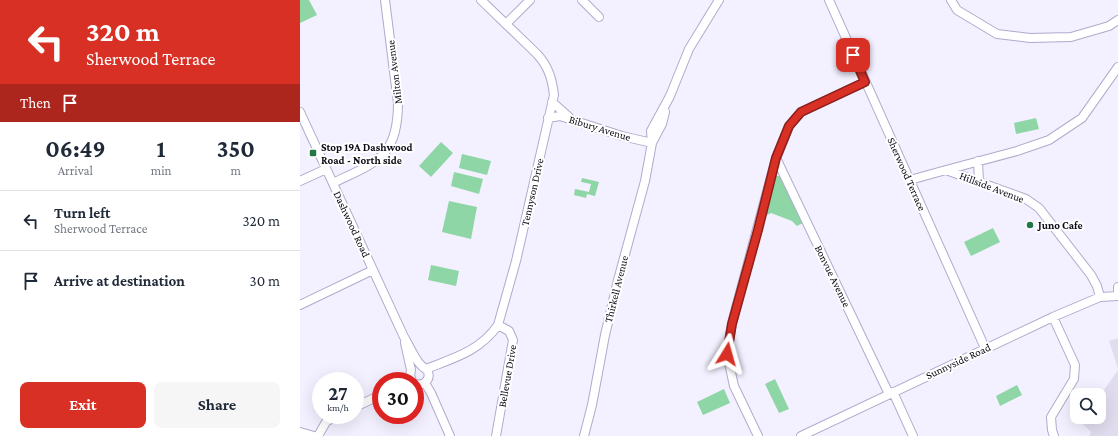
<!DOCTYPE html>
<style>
body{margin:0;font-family:"Crimson Pro",serif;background:#f6f6f7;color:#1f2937;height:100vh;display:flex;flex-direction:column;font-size:15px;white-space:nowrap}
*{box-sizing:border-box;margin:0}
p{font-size:13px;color:#747a83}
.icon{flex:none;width:22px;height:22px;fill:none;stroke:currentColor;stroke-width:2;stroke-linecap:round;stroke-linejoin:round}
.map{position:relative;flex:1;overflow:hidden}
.sheet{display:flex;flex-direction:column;background:#fff;width:300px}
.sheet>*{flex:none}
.top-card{background:#d93025;color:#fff;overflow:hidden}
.controls{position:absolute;left:770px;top:388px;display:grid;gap:8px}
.controls a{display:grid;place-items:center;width:36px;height:36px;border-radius:8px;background:#fff;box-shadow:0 4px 16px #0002;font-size:20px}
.speed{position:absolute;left:12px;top:372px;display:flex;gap:8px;font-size:20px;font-weight:700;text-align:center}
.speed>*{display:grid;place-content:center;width:52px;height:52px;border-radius:50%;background:#fff;box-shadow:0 4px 16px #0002;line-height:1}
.speed small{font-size:10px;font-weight:400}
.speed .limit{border:6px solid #d22;background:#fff;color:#111}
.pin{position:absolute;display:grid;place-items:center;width:34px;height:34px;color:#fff;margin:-17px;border-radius:8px;box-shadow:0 2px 6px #0006}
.me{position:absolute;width:44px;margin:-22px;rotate:8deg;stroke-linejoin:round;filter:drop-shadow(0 0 3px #0008)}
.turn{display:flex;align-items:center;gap:14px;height:84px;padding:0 20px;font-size:18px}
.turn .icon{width:52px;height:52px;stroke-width:2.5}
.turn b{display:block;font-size:28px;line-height:34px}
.then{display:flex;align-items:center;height:38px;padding:0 20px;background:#0003;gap:8px;font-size:15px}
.eta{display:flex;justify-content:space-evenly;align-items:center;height:68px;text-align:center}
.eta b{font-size:24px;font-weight:700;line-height:28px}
.button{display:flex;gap:8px;margin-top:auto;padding:8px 20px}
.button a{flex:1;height:46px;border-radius:8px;background:#d93025;color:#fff;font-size:16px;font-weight:700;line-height:46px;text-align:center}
.button a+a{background:#f6f6f7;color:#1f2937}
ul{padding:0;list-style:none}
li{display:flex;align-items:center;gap:12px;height:60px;padding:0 20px;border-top:1px solid #e0e1e3}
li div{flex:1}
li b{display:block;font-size:15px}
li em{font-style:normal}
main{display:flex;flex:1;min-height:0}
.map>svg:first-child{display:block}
</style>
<main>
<section class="sheet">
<div class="top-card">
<div class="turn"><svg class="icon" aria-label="left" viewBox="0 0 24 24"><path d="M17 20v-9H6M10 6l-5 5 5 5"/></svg><div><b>320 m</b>Sherwood Terrace</div></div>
<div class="then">Then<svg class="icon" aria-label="arrive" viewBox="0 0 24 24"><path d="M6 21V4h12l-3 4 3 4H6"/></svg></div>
</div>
<div class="eta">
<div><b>06:49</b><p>Arrival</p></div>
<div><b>1</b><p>min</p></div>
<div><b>350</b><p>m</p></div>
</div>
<ul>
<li><svg class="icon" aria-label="left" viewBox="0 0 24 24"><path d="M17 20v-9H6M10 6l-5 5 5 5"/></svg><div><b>Turn left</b><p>Sherwood Terrace</p></div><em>320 m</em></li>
<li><svg class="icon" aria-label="arrive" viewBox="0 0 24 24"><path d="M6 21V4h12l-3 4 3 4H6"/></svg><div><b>Arrive at destination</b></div><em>30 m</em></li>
</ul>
<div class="button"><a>Exit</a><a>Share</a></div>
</section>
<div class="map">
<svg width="818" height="436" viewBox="0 0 818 436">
<rect width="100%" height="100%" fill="#f3f0ff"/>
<path fill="#e1ddef" d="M818,338V369L809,341Z
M818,370V436H789L791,432L781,422L785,417H799V397Z"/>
<path fill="#8ed6a5" d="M0,0H9L17,15L0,23Z
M736,118L739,129L716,134L714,123Z
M141,142L153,153L131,177L119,166Z
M162,154L191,161L187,175L159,168Z
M154,172L183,179L179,194L151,186Z
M476,176H480L482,179L503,223L497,226L492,221L471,213L463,217L473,178Z
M282,178L299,182L295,196L287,194L286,198L274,195L275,189L289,192L291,184L281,182Z
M149,201L177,207L171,239L142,232Z
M693,228L700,242L671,256L664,242Z
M131,265L159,271L156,286L128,280Z
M475,379L489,409L479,413L465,384Z
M717,385L722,395L700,406L696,396Z
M424,389L430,403L403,415L397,402Z"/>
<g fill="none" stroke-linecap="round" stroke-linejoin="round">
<defs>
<path id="minor" d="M282,0L299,17
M529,0L685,348
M651,0L657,10L697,34L730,38L771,37L809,26L818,20
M206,24L230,0
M252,102L269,117
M0,112L104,337C108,343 116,362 122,366C124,369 127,368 128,372C131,381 122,386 115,384
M248,118L260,116L322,136L352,143
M352,143L362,124L365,112
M476,158L589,394
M678,161L679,182
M646,170L717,151L749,140L782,118L818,67
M610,180L646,170L726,199L739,208L791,275L797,286L800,297
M0,181L26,169
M33,183C76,162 98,158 98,103L85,0
M818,287V293
M0,305L73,270
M753,317L775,365L774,379L751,417L752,430L754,436
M105,343L111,370L110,376L112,381
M126,369C154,358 180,351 198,325L216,261L254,95C252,78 248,66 237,54L181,0
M125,383L131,393L150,436
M593,392L613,436
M55,407L81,395
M0,432L14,436
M18,436L26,422L37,415
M196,436L213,340L209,331L198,325
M284,436L292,405L305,335L318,280L345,181L352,143L351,131L370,96L389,49L419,0
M458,436L434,386L427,354L432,323L476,158L489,126L501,112L565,82
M501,436L753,317L800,297L818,296"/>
</defs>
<use href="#minor" stroke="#b1aacc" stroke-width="10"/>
<use href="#minor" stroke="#fff" stroke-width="8"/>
</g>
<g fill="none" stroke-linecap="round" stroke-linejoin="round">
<defs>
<path id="route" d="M427,354L432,324L458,230L476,158L489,126L501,112L565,82L553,55"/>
</defs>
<use href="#route" stroke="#8d1f18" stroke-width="10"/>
<use href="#route" stroke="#d93025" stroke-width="7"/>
</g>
<g fill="#247647" stroke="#fff" stroke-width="1.5">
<rect x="9" y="149" width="8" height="8" rx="2"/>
<circle cx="730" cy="225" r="4"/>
</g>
<g text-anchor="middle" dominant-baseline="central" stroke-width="4" stroke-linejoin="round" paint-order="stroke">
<g font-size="11" fill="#0d0915" stroke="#fff">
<text transform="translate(94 72) rotate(-97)">Milton Avenue</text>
<text transform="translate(300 128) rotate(17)">Bibury Avenue</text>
<text transform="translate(607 174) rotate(66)">Sherwood Terrace</text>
<text transform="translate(692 187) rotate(21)">Hillside Avenue</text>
<text transform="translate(232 192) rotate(-77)">Tennyson Drive</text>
<text transform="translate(52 224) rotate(65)">Dashwood Road</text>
<text transform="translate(533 276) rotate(64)">Bonvue Avenue</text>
<text transform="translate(316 289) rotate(-76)">Thirkell Avenue</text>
<text transform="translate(658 361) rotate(-25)">Sunnyside Road</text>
<text transform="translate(207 376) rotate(-80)">Bellevue Drive</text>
</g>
<g font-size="11" font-weight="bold" fill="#0d0915" stroke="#fff" text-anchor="start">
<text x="21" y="147">Stop 19A Dashwood<tspan x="21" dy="13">Road - North side</tspan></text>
<text x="738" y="225">Juno Cafe</text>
</g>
</g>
</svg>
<div class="controls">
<a><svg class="icon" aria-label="search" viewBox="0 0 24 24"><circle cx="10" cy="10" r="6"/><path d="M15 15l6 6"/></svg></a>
</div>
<div class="speed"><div>27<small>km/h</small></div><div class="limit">30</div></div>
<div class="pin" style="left:553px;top:55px;background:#d93025"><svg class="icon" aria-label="arrive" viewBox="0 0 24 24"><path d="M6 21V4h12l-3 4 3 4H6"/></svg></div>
<svg class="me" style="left:427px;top:354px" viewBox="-20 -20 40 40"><path d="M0-17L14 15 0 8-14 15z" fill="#d93025" stroke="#fff" stroke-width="4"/></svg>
</div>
</main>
